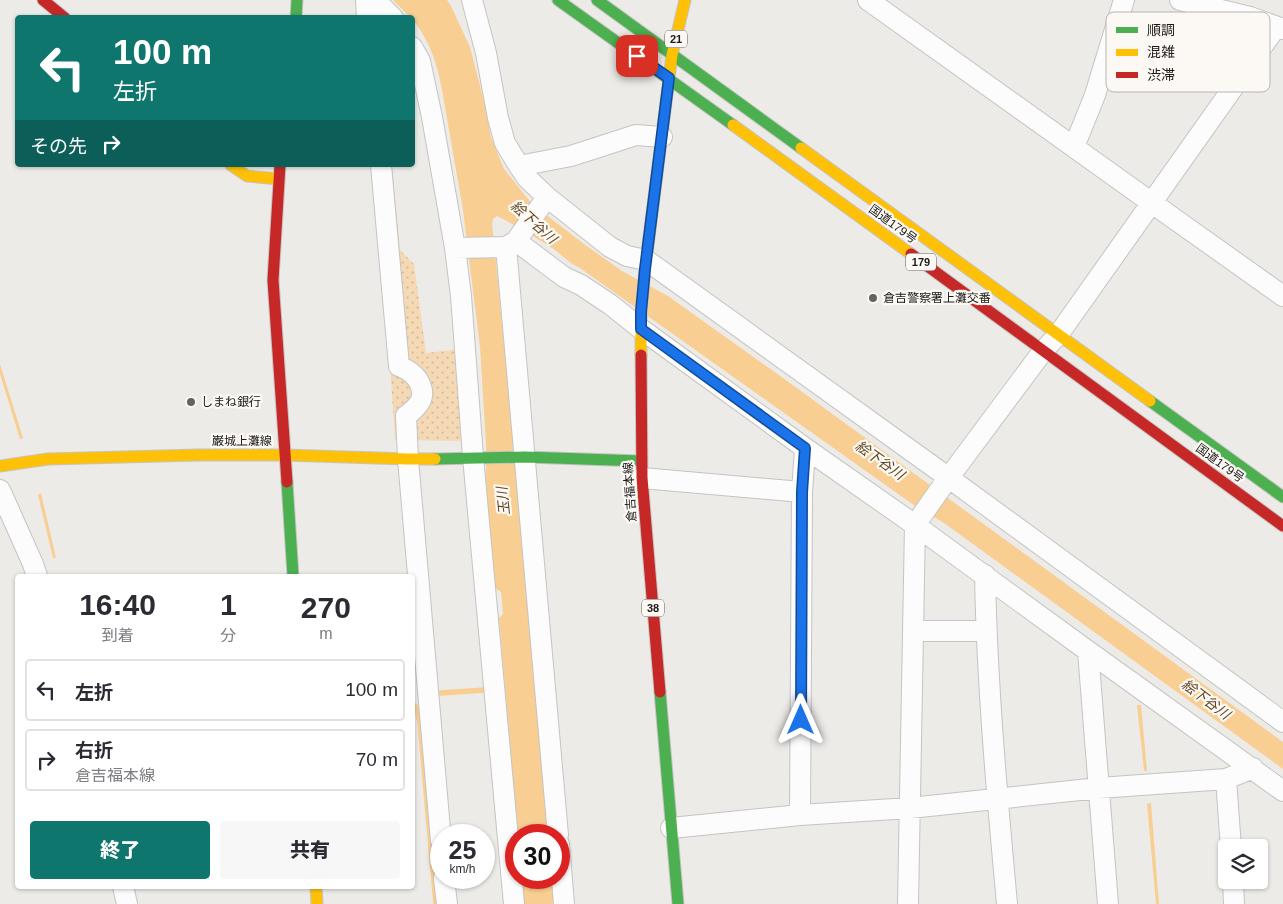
<!DOCTYPE html>
<html lang="ja">
<meta charset="utf-8">
<style>
body{margin:0;font-family:Arial,"Noto Sans JP",sans-serif;background:#f7f7f7;color:#2b2b33;height:100vh;display:flex;flex-direction:column;font-size:19px;white-space:nowrap}
*{box-sizing:border-box;margin:0}
p{font-size:16px;color:#7c7c81}
.icon{flex:none;width:28px;height:28px;fill:none;stroke:currentColor;stroke-width:2;stroke-linecap:round;stroke-linejoin:round}
.map{position:relative;flex:1;overflow:hidden}
.panel{position:absolute;left:15px;top:574px;width:400px;height:315px;display:flex;flex-direction:column;background:#fff;border-radius:5px;box-shadow:0 1px 4px #0004}
.panel>*{flex:none}
.hud{position:absolute;left:15px;top:15px;width:400px;height:152px;border-radius:5px;box-shadow:0 1px 4px #0004;background:#0f766e;color:#fff;overflow:hidden}
.buttons{position:absolute;left:1218px;top:839px;display:grid;gap:10px}
.buttons a{display:grid;place-items:center;width:50px;height:50px;border-radius:5px;background:#fff;box-shadow:0 1px 4px #0004;font-size:25px}
.speed{position:absolute;left:430px;top:824px;display:flex;gap:10px;font-size:25px;font-weight:700;text-align:center}
.speed>*{display:grid;place-content:center;width:65px;height:65px;border-radius:50%;background:#fff;box-shadow:0 1px 4px #0004;line-height:1}
.speed small{font-size:12px;font-weight:400}
.speed .limit{border:8px solid #d22;background:#fff;color:#111}
.pin{position:absolute;display:grid;place-items:center;width:42px;height:42px;color:#fff;margin:-21px;border-radius:10px;box-shadow:0 2px 8px #0006}
.me{position:absolute;width:55px;margin:-28px;rotate:0deg;stroke-linejoin:round;filter:drop-shadow(0 0 4px #0008)}
.turn{display:flex;align-items:center;gap:18px;height:105px;padding:0 15px;font-size:22px}
.turn .icon{width:65px;height:65px;stroke-width:2.5}
.turn b{display:block;font-size:35px;line-height:42px}
.then{display:flex;align-items:center;height:48px;padding:0 15px;background:#0003;gap:10px;font-size:19px}
.eta{display:flex;justify-content:space-evenly;align-items:center;height:85px;text-align:center}
.eta b{font-size:30px;font-weight:800;line-height:35px}
.primary-button{display:flex;gap:10px;margin-top:auto;padding:10px 15px}
.primary-button a{flex:1;height:58px;border-radius:5px;background:#0f766e;color:#fff;font-size:20px;font-weight:800;line-height:58px;text-align:center}
.primary-button a+a{background:#f7f7f7;color:#2b2b33}
ul{padding:0;list-style:none}
li{display:flex;align-items:center;gap:15px;height:62px;margin:0 10px 8px;padding:0 5px;border:2px solid #e1e1e2;border-radius:5px}
li div{flex:1}
li b{display:block;font-size:19px}
li em{font-style:normal}
.map>svg:first-child{display:block}
</style>
<div class="map">
<svg width="1283" height="904" viewBox="0 0 1283 904">
<defs>
<pattern id="park-dots" width="8" height="8" patternUnits="userSpaceOnUse" patternTransform="scale(1.25)"><rect width="8" height="8" fill="#f5d9b5"/><path d="M2 2h.1M6 6h.1" fill="none" stroke="#d1ba9b" stroke-width="1.8" stroke-linecap="round"/></pattern>
</defs>
<rect width="100%" height="100%" fill="#edebe8"/>
<path fill="url(#park-dots)" d="M372,165H392L400,250L414,264L426,353L460,349L465,441L395,440L385,290Z"/>
<path fill="#f9ce93" d="M393,0H447L451,6L470,47L484,101L491,137L504,169L532,204L584,244L622,271L668,296L783,378L1283,742V769L944,523L918,508L901,496L580,268C570,264 563,256 555,250C536,237 517,226 497,216L493,219L492,225L494,241C513,439 532,637 550,835H518L499,618L503,614L501,592L495,588L486,481V444L480,347L463,210L442,90C437,64 430,41 413,20L412,18L410,17Z
M0,364L23,438L20,439L0,374Z
M41,493L56,558H53L38,495Z
M1137,705H1141L1147,771H1144Z
M1151,803L1159,904H1156L1147,804Z
M522,878H554L556,904H524Z"/>
<g fill="none" stroke-linecap="round" stroke-linejoin="round">
<path stroke="#f9ce93" stroke-width="5.5" d="M441,693L485,690
M412,708L415,706L417,709L420,723L436,904"/>
<defs>
<path id="street" d="M366,0L367,18
M375,0L393,18
M472,0L486,53L498,118L505,143L519,166L527,178L547,197L610,247L627,256L646,260L949,478L1283,722
M868,0L1152,203L1283,296
M1180,0L1250,17L1283,29
M412,47L420,61L432,117L455,248L461,296L473,457L514,904
M1074,147L1095,95L1124,0
M381,165L399,366C407,369 413,373 418,380C428,397 419,406 406,416L408,459L441,841
M519,166L571,156L636,135L662,137
M516,241L547,197
M455,248L506,247
M642,478L802,492
M0,490L33,564L37,576
M985,575C987,685 997,795 1007,904
M914,631H986
M1088,651L1108,904
M1226,779L1231,848
M800,815L802,492L805,448
M671,828L800,815L910,808L1099,788L1226,779L1253,768
M558,835L506,247L516,241L564,277L581,285L611,305L641,329L805,448L915,525L1088,651L1283,791
M559,844L564,904
M444,878L447,904
M1233,880L1234,904
M123,886L127,904
M908,904L915,525L941,488L1043,351L1058,335L1276,27"/>
<path id="fast" d="M558,0L733,125
M597,0L801,148
M296,18L297,0
M1150,401L1283,497
M435,459L525,457L641,461
M287,482L293,576
M660,692L678,904"/>
<path id="slow" d="M733,125L911,254
M801,148L1150,401
M231,165L247,176L279,179
M641,355V312L645,269L672,55L685,0
M0,466L48,459L198,455H284L408,459H435
M316,886L317,904"/>
<path id="jam" d="M43,0L65,18
M280,165L273,280L287,482
M911,254L1283,526
M641,355L642,478L660,692"/>
</defs>
<use href="#street" stroke="#c5c4c2" stroke-width="22"/>
<use href="#fast" stroke="#c5c4c2" stroke-width="13"/>
<use href="#slow" stroke="#c5c4c2" stroke-width="13"/>
<use href="#jam" stroke="#c5c4c2" stroke-width="13"/>
<use href="#street" stroke="#fcfcfc" stroke-width="20"/>
<use href="#fast" stroke="#4caf50" stroke-width="11"/>
<use href="#slow" stroke="#ffc107" stroke-width="11"/>
<use href="#jam" stroke="#c62828" stroke-width="11"/>
</g>
<g fill="none" stroke-linecap="round" stroke-linejoin="round">
<defs>
<path id="route" d="M637,56L669,78L645,269L641,312V329L805,448L802,492L801,720"/>
</defs>
<use href="#route" stroke="#114b97" stroke-width="12"/>
<use href="#route" stroke="#1a73e8" stroke-width="9"/>
</g>
<g fill="#646361" stroke="#fcf8f4" stroke-width="2">
<circle cx="873" cy="298" r="5"/>
<circle cx="191" cy="402" r="5"/>
</g>
<g text-anchor="middle" dominant-baseline="central" stroke-width="4.5" stroke-linejoin="round" paint-order="stroke">
<g fill="#fcf8f4" stroke="#5e5d5a" stroke-width="1">
<rect x="665" y="30.5" width="22" height="17" rx="4"/>
<rect x="906" y="253.5" width="30" height="17" rx="4"/>
<rect x="642" y="599.5" width="22" height="17" rx="4"/>
</g>
<g font-size="11" font-weight="bold" fill="#1b1a18">
<text x="676" y="39">21</text>
<text x="921" y="262">179</text>
<text x="653" y="608">38</text>
</g>
<g font-size="12" fill="#1b1a18" stroke="#fcf8f4">
<text transform="translate(893 224) rotate(36)">国道179号</text>
<text x="242" y="441">巌城上灘線</text>
<text transform="translate(1220 463) rotate(36)">国道179号</text>
<text transform="translate(630 492) rotate(-94)">倉吉福本線</text>
</g>
<g font-size="12" fill="#1b1a18" stroke="#fcf8f4" text-anchor="start">
<text x="883" y="298">倉吉警察署上灘交番</text>
<text x="201" y="402">しまね銀行</text>
</g>
<g font-size="14" font-style="italic" fill="#5f4623" stroke="#fcf8f4">
<text transform="translate(534 222) rotate(42)">絵下谷川</text>
<text transform="translate(880 460) rotate(35)">絵下谷川</text>
<text transform="translate(503 501) rotate(-96)">玉川</text>
<text transform="translate(1206 699) rotate(37)">絵下谷川</text>
</g>
</g>
<rect x="1106" y="12" width="164" height="80" rx="8" fill="#fcf8f4" stroke="#b8b5b2" stroke-width="1"/>
<rect x="1116" y="27" width="22" height="6" fill="#4caf50"/>
<rect x="1116" y="49" width="22" height="7" fill="#ffc107"/>
<rect x="1116" y="72" width="22" height="6" fill="#c62828"/>
<g font-size="14" fill="#1b1a18">
<text x="1147" y="35">順調</text>
<text x="1147" y="57">混雑</text>
<text x="1147" y="80">渋滞</text>
</g>
</svg>
<div class="buttons">
<a><svg class="icon" aria-label="layers" viewBox="0 0 24 24"><path d="M12 4l9 5-9 5-9-5zM3 14l9 5 9-5"/></svg></a>
</div>
<div class="speed"><div>25<small>km/h</small></div><div class="limit">30</div></div>
<div class="pin" style="left:637px;top:56px;background:#d93025"><svg class="icon" aria-label="arrive" viewBox="0 0 24 24"><path d="M6 21V4h12l-3 4 3 4H6"/></svg></div>
<svg class="me" style="left:801px;top:720px" viewBox="-20 -20 40 40"><path d="M0-17L14 15 0 8-14 15z" fill="#1a73e8" stroke="#fff" stroke-width="4"/></svg>
<div class="hud">
<div class="turn"><svg class="icon" aria-label="left" viewBox="0 0 24 24"><path d="M17 20v-9H6M10 6l-5 5 5 5"/></svg><div><b>100 m</b>左折</div></div>
<div class="then">その先<svg class="icon" aria-label="right" viewBox="0 0 24 24"><path d="M7 20v-9h11M14 6l5 5-5 5"/></svg></div>
</div>
<section class="panel">
<div class="eta">
<div><b>16:40</b><p>到着</p></div>
<div><b>1</b><p>分</p></div>
<div><b>270</b><p>m</p></div>
</div>
<ul>
<li><svg class="icon" aria-label="left" viewBox="0 0 24 24"><path d="M17 20v-9H6M10 6l-5 5 5 5"/></svg><div><b>左折</b></div><em>100 m</em></li>
<li><svg class="icon" aria-label="right" viewBox="0 0 24 24"><path d="M7 20v-9h11M14 6l5 5-5 5"/></svg><div><b>右折</b><p>倉吉福本線</p></div><em>70 m</em></li>
</ul>
<div class="primary-button"><a>終了</a><a>共有</a></div>
</section>
</div>
